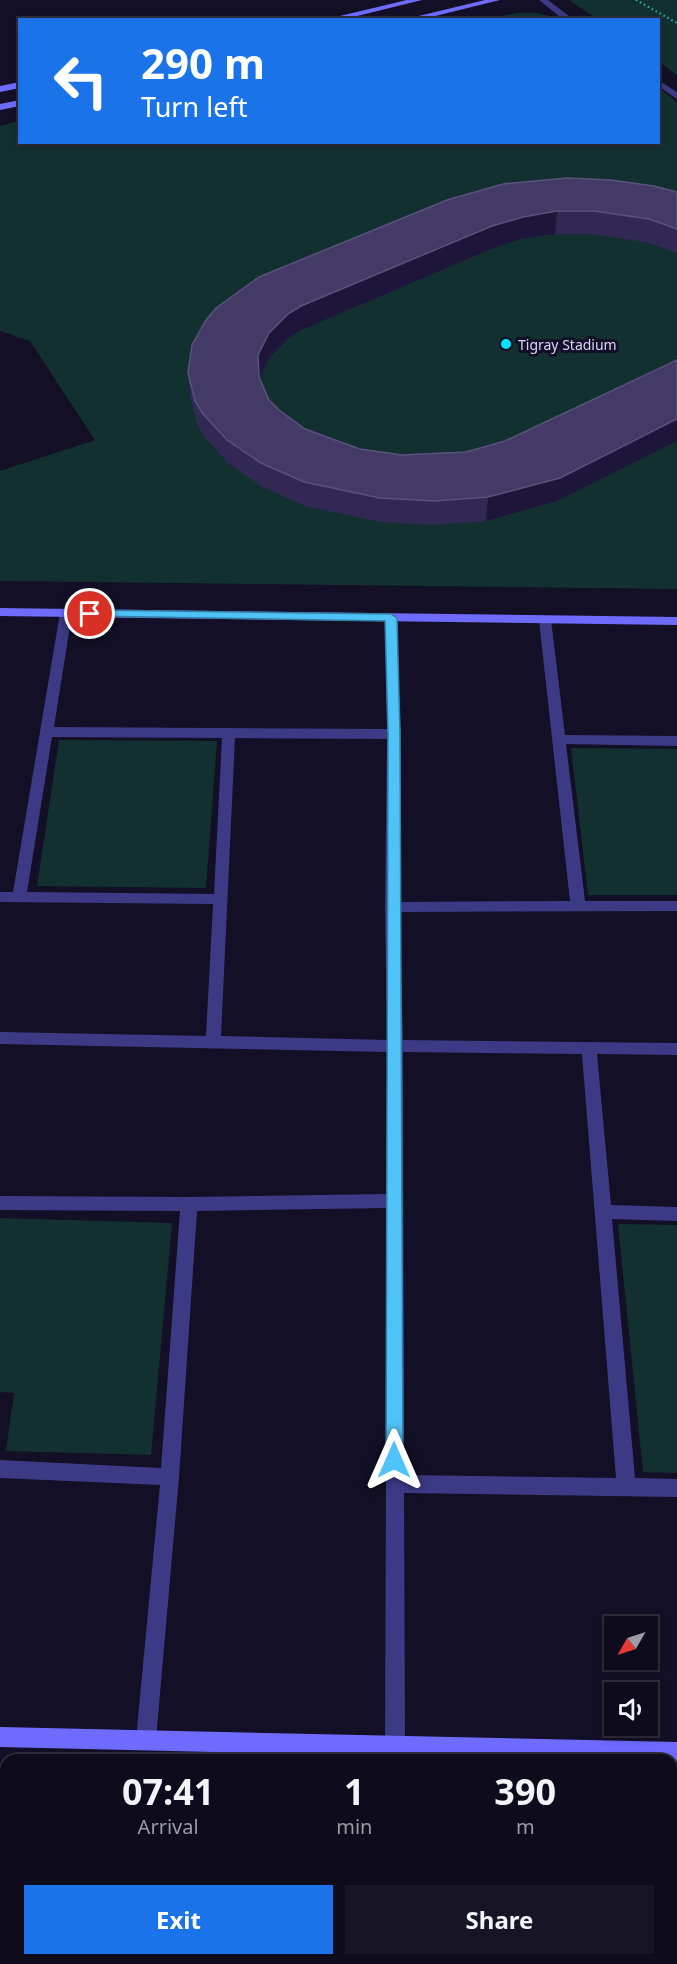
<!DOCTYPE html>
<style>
body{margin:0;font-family:"Noto Sans",sans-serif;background:#171425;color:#f1f3f6;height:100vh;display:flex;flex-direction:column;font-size:22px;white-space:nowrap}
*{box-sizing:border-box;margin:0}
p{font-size:20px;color:#9b9ba3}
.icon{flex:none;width:33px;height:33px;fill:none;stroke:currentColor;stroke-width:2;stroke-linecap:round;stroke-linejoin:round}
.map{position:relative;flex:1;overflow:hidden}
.details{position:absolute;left:0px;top:1754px;width:678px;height:212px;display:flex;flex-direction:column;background:#0e0b1c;border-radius:18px 18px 0 0;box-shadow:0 3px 9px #0003,0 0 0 2px #2e2b3b}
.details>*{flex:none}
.hud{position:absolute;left:18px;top:18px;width:642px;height:126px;border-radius:0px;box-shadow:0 3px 9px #0003,0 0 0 2px #2e2b3b;background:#1a73e8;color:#fff;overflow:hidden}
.needle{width:39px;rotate:231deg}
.tools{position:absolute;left:604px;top:1616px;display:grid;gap:12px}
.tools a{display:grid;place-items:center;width:54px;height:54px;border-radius:0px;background:#0e0b1c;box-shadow:0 3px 9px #0003,0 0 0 2px #2e2b3b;font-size:30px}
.pin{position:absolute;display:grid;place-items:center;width:51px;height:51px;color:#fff;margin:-26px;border:3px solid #fff;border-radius:50%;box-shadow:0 2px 6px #0007}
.me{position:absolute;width:66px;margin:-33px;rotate:0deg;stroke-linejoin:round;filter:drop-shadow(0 0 4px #0008)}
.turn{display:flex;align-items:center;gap:21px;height:126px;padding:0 24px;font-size:27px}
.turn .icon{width:78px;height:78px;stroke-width:2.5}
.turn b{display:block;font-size:42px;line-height:51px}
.eta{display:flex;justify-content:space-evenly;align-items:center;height:102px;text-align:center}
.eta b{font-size:36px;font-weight:700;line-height:42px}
.cta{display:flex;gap:12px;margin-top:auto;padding:12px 24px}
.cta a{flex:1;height:69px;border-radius:0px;background:#1a73e8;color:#fff;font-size:24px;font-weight:700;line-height:69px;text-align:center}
.cta a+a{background:#171425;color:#f1f3f6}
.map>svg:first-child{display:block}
</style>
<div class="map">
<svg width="677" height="1964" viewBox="0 0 677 1964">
<rect width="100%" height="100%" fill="#130f26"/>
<path fill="#12302f" d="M569,0H677V75L659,62L658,20L597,19Z
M516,13H537L561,19H487Z
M659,88L677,102V589L0,581V471L95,440L30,341L0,331V126L19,121L20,142H658Z
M59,740L217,741L206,888L37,886Z
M571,748L677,749V895H588Z
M0,1218L172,1223L151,1455L6,1451L14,1393L0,1392Z
M618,1224L677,1225V1473L643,1472Z"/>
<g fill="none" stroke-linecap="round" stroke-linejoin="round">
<path stroke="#2fb8b0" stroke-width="2" stroke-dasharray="1.5 3" stroke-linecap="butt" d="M636,0L677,23"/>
<path fill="#3d3a85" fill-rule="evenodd" d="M539,0H548L574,20H564Z
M658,80L677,92V99L658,86Z
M66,609L72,613L54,727L387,729L385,618L391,614L395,615L401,734L399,902L570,901L539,620L541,617L545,616L551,620L565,735L677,736V746L566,744L585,901H677V911L399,912L403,1040L677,1043V1055L597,1054L611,1205L677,1207V1221L612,1219L635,1478L677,1479V1497L404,1493L405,1746L402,1753L395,1756L388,1753L385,1746L387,1208L197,1211L179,1477L156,1739L153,1746L146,1749L139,1746L136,1739L160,1485L0,1478V1460L161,1468L180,1211L0,1210V1196L189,1197L387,1194V1052L0,1044V1032L206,1036L213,904L0,902V892H13L60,613ZM52,737L222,738L214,894L27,892ZM235,738L387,739L385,907L387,1040L221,1036ZM403,1052L582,1054L616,1478L404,1475Z
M166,1959H188V1964H166Z"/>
<path fill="#6f6bff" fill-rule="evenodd" d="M407,0H422L341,20H323Z
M485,0H500L419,20H402Z
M20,82V88L0,92V86Z
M20,100V106L0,110V104Z
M0,608L677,617V625L0,616Z
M0,1727L677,1742V1762H672V1760H555L0,1747Z
M0,1778H6V1798H0Z
M672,1794L677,1795V1815L672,1814Z"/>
</g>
<path fill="#312854" d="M677,192V253L645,242L591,234H555L521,239L491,249L301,330L289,338L270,357L259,379L269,400L279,410L305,429L360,449L557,501L486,521L433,525L380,522L305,506L262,487L229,464L205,438L197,424L190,396L188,373L447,200Z"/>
<path fill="#1d163a" d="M557,211L555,234L521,239L491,249L301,330L289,338L270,357L259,378L260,401L258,355L269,333L288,314L301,306L492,226L523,217Z
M677,419V441L557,501L486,521L488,497Z"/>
<path fill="#433a66" stroke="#5a527e" stroke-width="1.5" d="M567,178L611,180L654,186L677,192V229L649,219L594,211H557L523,217L492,226L301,306L288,314L269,333L258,355L259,377L269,400L279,410L305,429L360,449L402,455L466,452L505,441L677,360V419L560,478L488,497L434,501L380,498L304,482L261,463L227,440L203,414L195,401L188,373L192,345L206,320L216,308L259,277L447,200L503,184Z"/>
<path fill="#4fc3f7" stroke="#337fa1" stroke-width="1.5" d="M90,610L391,614L397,618L400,734L403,1460L400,1466L394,1468L388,1466L386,1460L388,734L385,621L86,616V611Z"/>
<circle fill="#00e5ff" stroke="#130f26" stroke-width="2" cx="506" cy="344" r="6"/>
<g text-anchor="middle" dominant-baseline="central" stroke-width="6" stroke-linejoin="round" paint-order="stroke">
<g font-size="14" fill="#d9d4ff" stroke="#130f26" text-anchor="start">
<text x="518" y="344">Tigray Stadium</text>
</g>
</g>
</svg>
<div class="tools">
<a><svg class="needle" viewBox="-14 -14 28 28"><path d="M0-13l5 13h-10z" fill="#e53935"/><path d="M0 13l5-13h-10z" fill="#9b9ba3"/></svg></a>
<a><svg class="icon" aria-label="sound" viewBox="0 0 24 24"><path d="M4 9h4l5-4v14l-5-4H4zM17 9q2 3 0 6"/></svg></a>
</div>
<div class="pin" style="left:90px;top:614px;background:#d93025"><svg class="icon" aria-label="arrive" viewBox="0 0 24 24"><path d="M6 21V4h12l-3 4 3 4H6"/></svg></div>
<svg class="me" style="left:394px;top:1460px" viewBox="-20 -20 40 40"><path d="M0-17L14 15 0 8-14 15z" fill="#4fc3f7" stroke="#fff" stroke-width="4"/></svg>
<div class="hud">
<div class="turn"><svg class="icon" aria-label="left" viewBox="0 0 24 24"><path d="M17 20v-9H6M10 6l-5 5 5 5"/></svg><div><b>290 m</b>Turn left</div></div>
</div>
<section class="details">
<div class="eta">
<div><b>07:41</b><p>Arrival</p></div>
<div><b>1</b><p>min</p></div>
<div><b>390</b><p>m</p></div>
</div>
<div class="cta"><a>Exit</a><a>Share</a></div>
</section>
</div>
